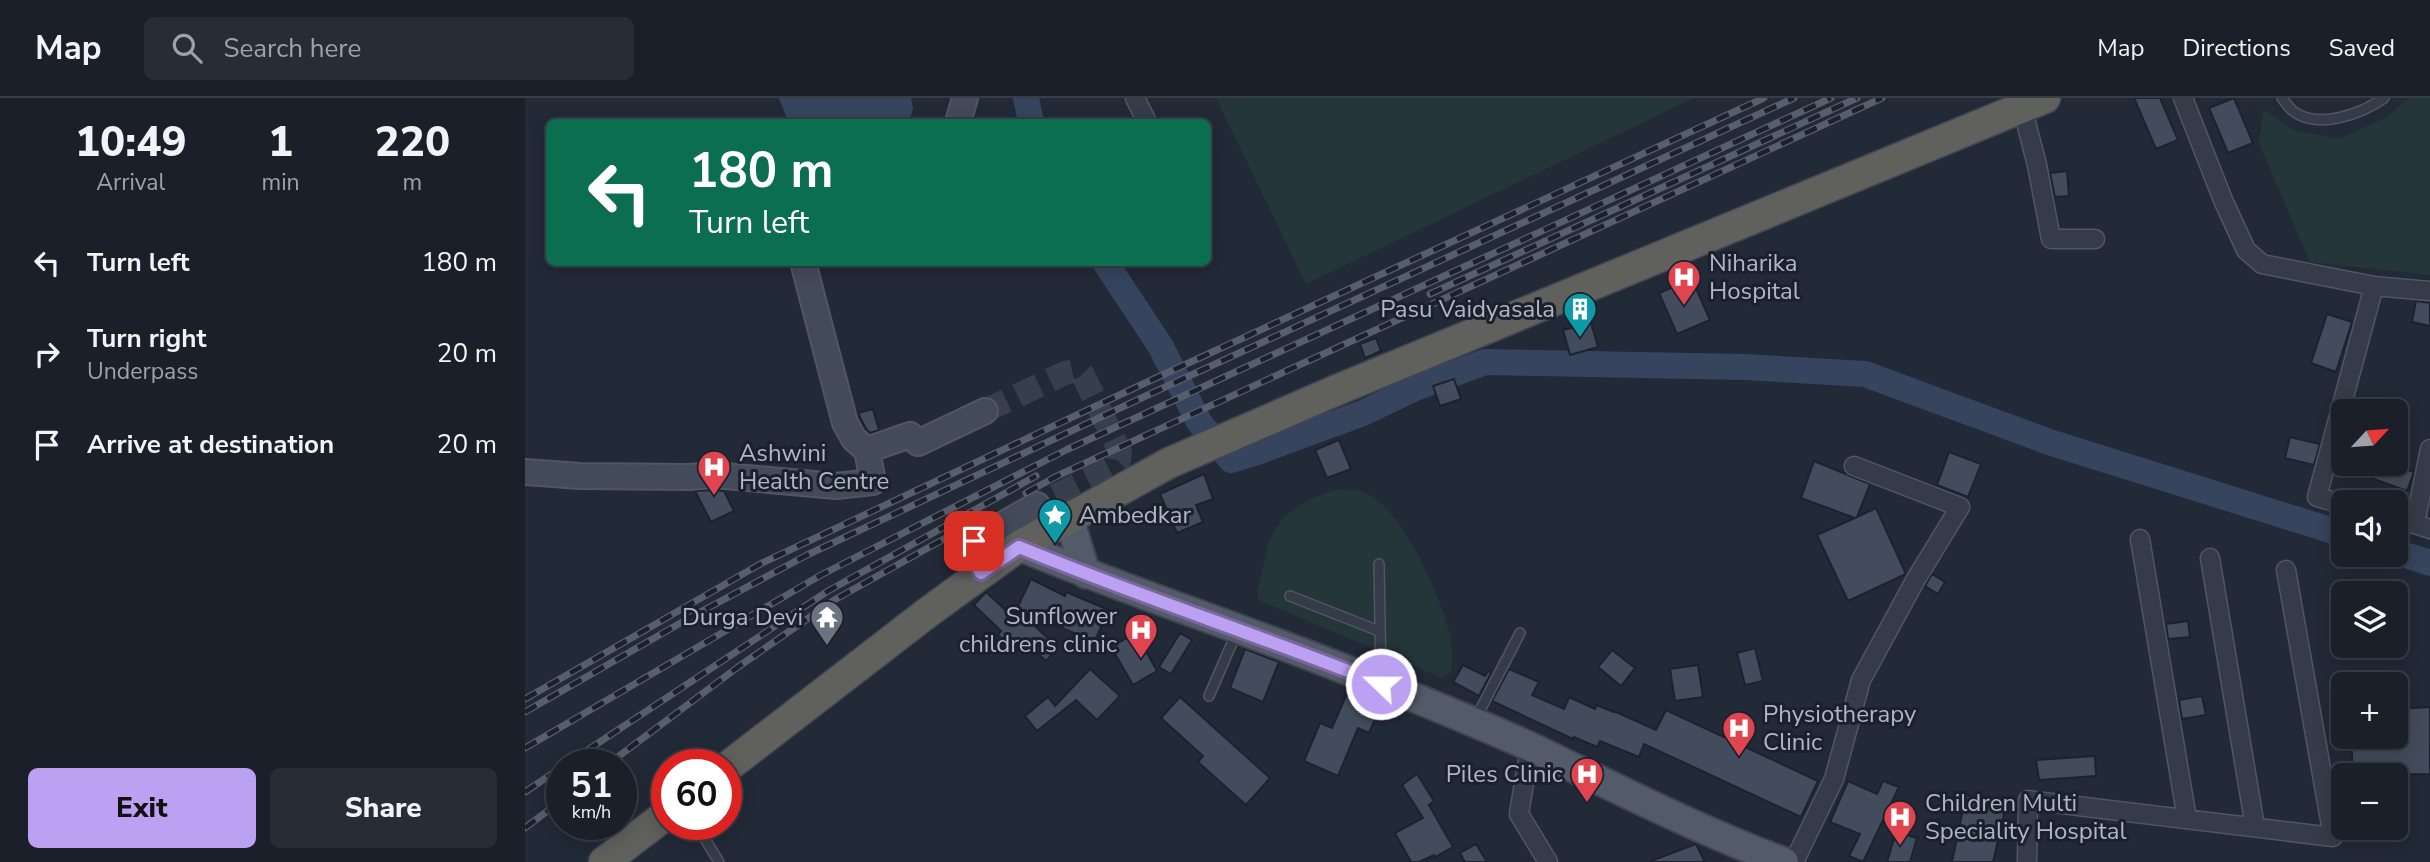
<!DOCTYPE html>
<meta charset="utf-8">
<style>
body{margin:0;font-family:"Nunito Sans",sans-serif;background:#272c35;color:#f1f3f6;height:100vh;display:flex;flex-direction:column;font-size:26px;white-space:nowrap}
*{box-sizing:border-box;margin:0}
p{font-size:23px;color:#9fa2a8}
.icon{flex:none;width:38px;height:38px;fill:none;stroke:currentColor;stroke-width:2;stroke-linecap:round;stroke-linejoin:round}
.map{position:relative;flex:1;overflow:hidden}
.side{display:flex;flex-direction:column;background:#1a1f29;width:525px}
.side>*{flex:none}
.top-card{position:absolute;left:21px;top:21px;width:665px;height:147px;border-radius:10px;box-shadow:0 4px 18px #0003,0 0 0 2px #383d46;background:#0b6e4f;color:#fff;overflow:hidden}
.needle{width:46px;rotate:64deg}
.fabs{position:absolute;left:1806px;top:301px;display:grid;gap:14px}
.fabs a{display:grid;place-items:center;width:77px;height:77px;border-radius:10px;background:#1a1f29;box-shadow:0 4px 18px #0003,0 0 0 2px #383d46;font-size:35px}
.speed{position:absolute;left:21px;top:651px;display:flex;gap:14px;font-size:35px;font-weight:700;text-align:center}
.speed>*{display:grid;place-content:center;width:91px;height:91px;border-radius:50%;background:#1a1f29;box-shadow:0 4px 18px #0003,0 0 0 2px #383d46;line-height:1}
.speed small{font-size:18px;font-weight:400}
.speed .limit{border:10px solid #d22;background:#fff;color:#111}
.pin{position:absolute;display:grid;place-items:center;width:60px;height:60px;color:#fff;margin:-30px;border-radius:14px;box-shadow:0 4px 10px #0006}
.me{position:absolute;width:77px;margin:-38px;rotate:292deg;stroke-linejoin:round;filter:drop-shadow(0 0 5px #0008)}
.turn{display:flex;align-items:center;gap:24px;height:147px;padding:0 28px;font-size:32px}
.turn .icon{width:91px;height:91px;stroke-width:2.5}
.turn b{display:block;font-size:49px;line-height:60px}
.eta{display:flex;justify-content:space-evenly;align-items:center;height:119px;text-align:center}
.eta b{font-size:42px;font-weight:800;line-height:49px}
.primary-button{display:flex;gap:14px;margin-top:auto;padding:14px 28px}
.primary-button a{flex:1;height:80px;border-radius:10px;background:#bca0f2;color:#111;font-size:28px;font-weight:800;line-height:80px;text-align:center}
.primary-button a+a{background:#272c35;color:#f1f3f6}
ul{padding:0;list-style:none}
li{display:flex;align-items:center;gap:21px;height:91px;padding:0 28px}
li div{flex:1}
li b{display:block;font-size:26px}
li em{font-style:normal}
header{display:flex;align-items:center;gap:42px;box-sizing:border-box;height:98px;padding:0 35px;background:#1a1f29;border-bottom:2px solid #383d46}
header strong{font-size:33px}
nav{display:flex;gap:38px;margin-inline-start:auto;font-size:24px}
.search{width:490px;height:63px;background:#272c35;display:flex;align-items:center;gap:18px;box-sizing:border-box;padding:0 24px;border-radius:10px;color:#9fa2a8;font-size:26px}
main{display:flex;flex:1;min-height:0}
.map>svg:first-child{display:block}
</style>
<header>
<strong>Map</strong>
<div class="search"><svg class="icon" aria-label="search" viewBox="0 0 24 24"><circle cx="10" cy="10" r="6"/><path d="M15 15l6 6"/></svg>Search here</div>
<nav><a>Map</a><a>Directions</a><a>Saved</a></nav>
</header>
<main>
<section class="side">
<div class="eta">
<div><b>10:49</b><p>Arrival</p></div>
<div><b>1</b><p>min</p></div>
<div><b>220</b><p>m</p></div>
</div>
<ul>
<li><svg class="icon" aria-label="left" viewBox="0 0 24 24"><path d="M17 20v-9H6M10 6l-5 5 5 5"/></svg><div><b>Turn left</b></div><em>180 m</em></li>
<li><svg class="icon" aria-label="right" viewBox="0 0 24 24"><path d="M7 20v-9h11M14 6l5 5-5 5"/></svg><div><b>Turn right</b><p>Underpass</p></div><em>20 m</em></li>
<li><svg class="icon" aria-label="arrive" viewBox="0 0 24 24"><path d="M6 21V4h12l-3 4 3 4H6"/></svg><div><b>Arrive at destination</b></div><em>20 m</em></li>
</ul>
<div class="primary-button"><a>Exit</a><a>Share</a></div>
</section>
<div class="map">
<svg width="1905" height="764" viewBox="0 0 1905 764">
<rect width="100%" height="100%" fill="#222937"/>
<path fill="#243639" d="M691,0H1169L781,186Z
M1884,0H1905V177L1785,164L1734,45L1738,11L1769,32L1814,41L1860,20Z
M814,391C822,392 834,392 841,395C880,414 914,496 925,536C928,548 927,561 927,573L917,580L733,502C731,489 736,478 739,465C741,459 741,451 744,444C756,413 784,399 814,391Z"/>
<path fill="#36445e" d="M254,0H386L388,11L384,24H263Z"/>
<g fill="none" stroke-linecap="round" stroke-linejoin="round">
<path stroke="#36445e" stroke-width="26" d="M501,0L506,24
M580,164L636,249L674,324L706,362L732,354L838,315L890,290L960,264L1219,269L1340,276L1524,344L1818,436
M1871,454L1905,465"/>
</g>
<path fill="#434c5c" stroke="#1c222e" stroke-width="2" d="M1609,0H1635L1653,42L1631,51Z
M1709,0L1728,45L1703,55L1684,10Z
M1542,73L1544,98L1530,99L1525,75Z
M1167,181L1185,222L1152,236L1134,195Z
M1891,203L1905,205V228L1887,224Z
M1802,216L1827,224L1811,274L1786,265Z
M1066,225L1073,249L1045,257L1038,232Z
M851,240L856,253L840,260L835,246Z
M929,281L936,301L915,308L908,288Z
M348,311L354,332L345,335L341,331L333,315Z
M1765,339L1795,346L1789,367L1760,360Z
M814,342L826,371L802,380L790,352Z
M1424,354L1456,366L1443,399L1412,387Z
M1289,363L1345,386L1332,419L1351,410L1381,476L1323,503L1292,437L1330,420L1276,400Z
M1851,366H1864L1889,374L1882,393L1846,380Z
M679,376L688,401L671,407L678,424L652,435L635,396Z
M188,392L199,393L209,413L186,424L170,393Z
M1407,476L1420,484L1413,496L1400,488Z
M506,481L540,498L541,494L584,512L569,544L492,510Z
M461,494L488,519L492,511L533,550L521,563L499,543L490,553L473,537L476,533L449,507Z
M1663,523L1665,539L1643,541L1641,526Z
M611,535L632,573L608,587L586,549Z
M655,535L667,542L646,576L634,569Z
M1230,550L1238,583L1220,587L1212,555Z
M720,551L754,564L738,604L705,590Z
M1087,552L1110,570L1096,588L1073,569Z
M938,567L960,578L963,573L966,575L954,598L928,584Z
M1173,567L1178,599L1150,603L1145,571Z
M565,571L595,598L572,622L551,602L512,633L500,618L523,599L530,608Z
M984,571L1014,584L1007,597L1039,611L1044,599L1070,611L1071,607L1089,614V613L1131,632L1141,612L1293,683L1276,719L1119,646L1114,659L1075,643L1072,649L1049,639L1048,641L967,603Z
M823,593L856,608L844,635L833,630L813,678L779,663L795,625L807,630Z
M1677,598L1681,617L1657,621L1654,602Z
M655,599L745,680L721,707L673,664L678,658L636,620Z
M1905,609V676L1828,677L1826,639H1871V611Z
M1570,658L1571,678L1514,682L1511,662Z
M892,676L909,703L904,707L928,749L910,759L909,757L894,764H886L870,735L898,720L877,687Z
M1323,683L1352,696L1358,683L1374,689L1338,764L1324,758L1335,736L1305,724Z
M1441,697L1481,707L1468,764H1427Z
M1371,734L1392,740L1385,764H1362Z
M951,746L962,764H940L935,755Z
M1171,746L1180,764H1126V763Z"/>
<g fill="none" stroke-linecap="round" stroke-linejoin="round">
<path stroke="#373e4c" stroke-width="24" stroke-dasharray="24 12" stroke-linecap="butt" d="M460,313L540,275L553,272L558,277L595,354L594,362L586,370L512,407"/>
<defs>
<path id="service" d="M1757,0C1760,4 1764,10 1768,13C1793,32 1836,16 1859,0
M854,466L856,580
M765,498L854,533
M684,598L707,545L709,532
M951,620L995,535
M171,726L194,764"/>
<path id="minor" d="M610,0L622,24
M1658,0L1698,102L1721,152L1737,166L1849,188L1905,193
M1497,9L1512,67L1526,141H1570
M1818,406L1792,399L1849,188
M1871,420L1905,431
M1890,425L1905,351
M1615,441L1662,721
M1685,460L1730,729
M1005,649L994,716L1023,764
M1269,764L1309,681L1336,582L1391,481L1435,409L1329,368
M1502,764L1503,702L1808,739L1761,472"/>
<path id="secondary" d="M433,24L440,0
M342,352L385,337L393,345L460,313
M0,374L55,378L164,379L188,377L311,388L348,384L342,352L329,341L320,325L278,164
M456,475L444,454L449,443L512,407"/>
<path id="primary" d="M544,420L561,476
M494,448C613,498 737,536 856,586C907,607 958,627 1008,650C1091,690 1173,732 1259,764"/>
<path id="trunk" d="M201,670L402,515L494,448L644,365L812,292L1520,0
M79,764L142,716"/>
</defs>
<use href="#service" stroke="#505662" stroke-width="12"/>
<use href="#minor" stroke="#505662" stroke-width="21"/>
<use href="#secondary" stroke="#505662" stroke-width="28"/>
<use href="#primary" stroke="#3e4451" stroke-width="32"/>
<use href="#trunk" stroke="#404652" stroke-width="33"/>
<use href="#service" stroke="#353b48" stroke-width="9"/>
<use href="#minor" stroke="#353b48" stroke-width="18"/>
<use href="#secondary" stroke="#434a5a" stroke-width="24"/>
<use href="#primary" stroke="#535a68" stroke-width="28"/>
<use href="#trunk" stroke="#60605d" stroke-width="30"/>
<defs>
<path id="rail" d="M905,196L1332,0
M501,395L532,378L1357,0
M0,601L237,465L620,285L1239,0
M0,614L166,519L282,457L625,296L1269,0
M0,650L296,477L541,352L1306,0
M40,667L303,493L511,378
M82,667L213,569L311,501L437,431
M0,694L37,669
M0,730L37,702"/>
</defs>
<use href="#rail" stroke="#575f6e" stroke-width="7"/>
<use href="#rail" stroke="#1a212c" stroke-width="4.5" stroke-dasharray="13" stroke-linecap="butt"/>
</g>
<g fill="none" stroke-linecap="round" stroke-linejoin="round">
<defs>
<path id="route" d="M449,443L444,454L456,475L494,449C613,498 736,538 856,586"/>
</defs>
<use href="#route" stroke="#7a689d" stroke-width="18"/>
<use href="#route" stroke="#bca0f2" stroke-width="12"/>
</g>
<defs>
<symbol id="hospital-pin" viewBox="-11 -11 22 30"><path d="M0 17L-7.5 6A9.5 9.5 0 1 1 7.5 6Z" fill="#e0444e" stroke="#1a212c"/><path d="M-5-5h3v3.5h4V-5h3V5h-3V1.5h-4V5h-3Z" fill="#fff"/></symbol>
<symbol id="building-pin" viewBox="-11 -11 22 30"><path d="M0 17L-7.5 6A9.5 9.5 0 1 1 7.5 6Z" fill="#0f9aa8" stroke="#1a212c"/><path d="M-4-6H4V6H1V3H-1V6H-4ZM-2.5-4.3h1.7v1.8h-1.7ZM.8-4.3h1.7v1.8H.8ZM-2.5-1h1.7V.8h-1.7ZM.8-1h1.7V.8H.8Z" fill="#fff"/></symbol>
<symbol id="sight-pin" viewBox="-11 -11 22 30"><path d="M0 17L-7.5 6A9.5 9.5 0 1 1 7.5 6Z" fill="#0f9aa8" stroke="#1a212c"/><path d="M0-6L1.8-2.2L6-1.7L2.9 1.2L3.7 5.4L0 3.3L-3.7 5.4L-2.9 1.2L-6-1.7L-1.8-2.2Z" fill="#fff"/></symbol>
<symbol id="temple-pin" viewBox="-11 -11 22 30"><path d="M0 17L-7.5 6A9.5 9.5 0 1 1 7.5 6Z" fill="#6b7280" stroke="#1a212c"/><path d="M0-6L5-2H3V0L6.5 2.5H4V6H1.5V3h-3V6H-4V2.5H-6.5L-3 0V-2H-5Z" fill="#fff"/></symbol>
</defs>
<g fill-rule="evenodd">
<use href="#hospital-pin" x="1140" y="160" width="38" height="52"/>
<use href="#building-pin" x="1036" y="192" width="38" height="52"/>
<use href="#hospital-pin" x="170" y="350" width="38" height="52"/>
<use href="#sight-pin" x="511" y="398" width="38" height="52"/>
<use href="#temple-pin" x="283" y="500" width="38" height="52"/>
<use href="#hospital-pin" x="597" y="513" width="38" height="52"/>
<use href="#hospital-pin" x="1195" y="611" width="38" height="52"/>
<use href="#hospital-pin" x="1043" y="657" width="38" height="52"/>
<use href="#hospital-pin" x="1356" y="700" width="38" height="52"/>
</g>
<g text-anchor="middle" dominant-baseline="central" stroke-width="6" stroke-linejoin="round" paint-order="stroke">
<g font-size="24" fill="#b0b6c4" stroke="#1a212c" text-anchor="start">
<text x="1184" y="165">Niharika<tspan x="1184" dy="28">Hospital</tspan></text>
<text x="1030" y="211" text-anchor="end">Pasu Vaidyasala</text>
<text x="214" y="355">Ashwini<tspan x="214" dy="28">Health Centre</tspan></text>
<text x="554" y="417">Ambedkar</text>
<text x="592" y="518" text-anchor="end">Sunflower<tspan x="592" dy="28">childrens clinic</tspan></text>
<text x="278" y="519" text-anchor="end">Durga Devi</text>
<text x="1238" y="616">Physiotherapy<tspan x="1238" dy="28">Clinic</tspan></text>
<text x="1038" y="676" text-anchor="end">Piles Clinic</text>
<text x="1400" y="705">Children Multi<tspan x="1400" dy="28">Speciality Hospital</tspan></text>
</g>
</g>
</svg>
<div class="fabs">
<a><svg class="needle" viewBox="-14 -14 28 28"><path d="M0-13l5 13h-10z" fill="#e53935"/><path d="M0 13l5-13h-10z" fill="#9fa2a8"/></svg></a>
<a><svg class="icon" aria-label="sound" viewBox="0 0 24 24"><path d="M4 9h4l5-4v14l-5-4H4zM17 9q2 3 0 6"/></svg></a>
<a><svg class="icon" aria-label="layers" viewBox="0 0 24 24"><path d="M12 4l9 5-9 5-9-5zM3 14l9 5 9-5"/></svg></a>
<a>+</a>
<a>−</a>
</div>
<div class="speed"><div>51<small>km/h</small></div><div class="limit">60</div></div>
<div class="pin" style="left:449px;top:443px;background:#d93025"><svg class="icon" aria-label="arrive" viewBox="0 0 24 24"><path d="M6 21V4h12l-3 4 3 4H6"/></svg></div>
<svg class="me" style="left:856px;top:586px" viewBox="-20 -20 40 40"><circle r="17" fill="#bca0f2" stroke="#fff" stroke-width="3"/><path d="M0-11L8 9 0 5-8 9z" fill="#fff"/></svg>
<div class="top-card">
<div class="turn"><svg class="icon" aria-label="left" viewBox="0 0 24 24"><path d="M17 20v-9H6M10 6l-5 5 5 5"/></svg><div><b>180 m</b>Turn left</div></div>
</div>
</div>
</main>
